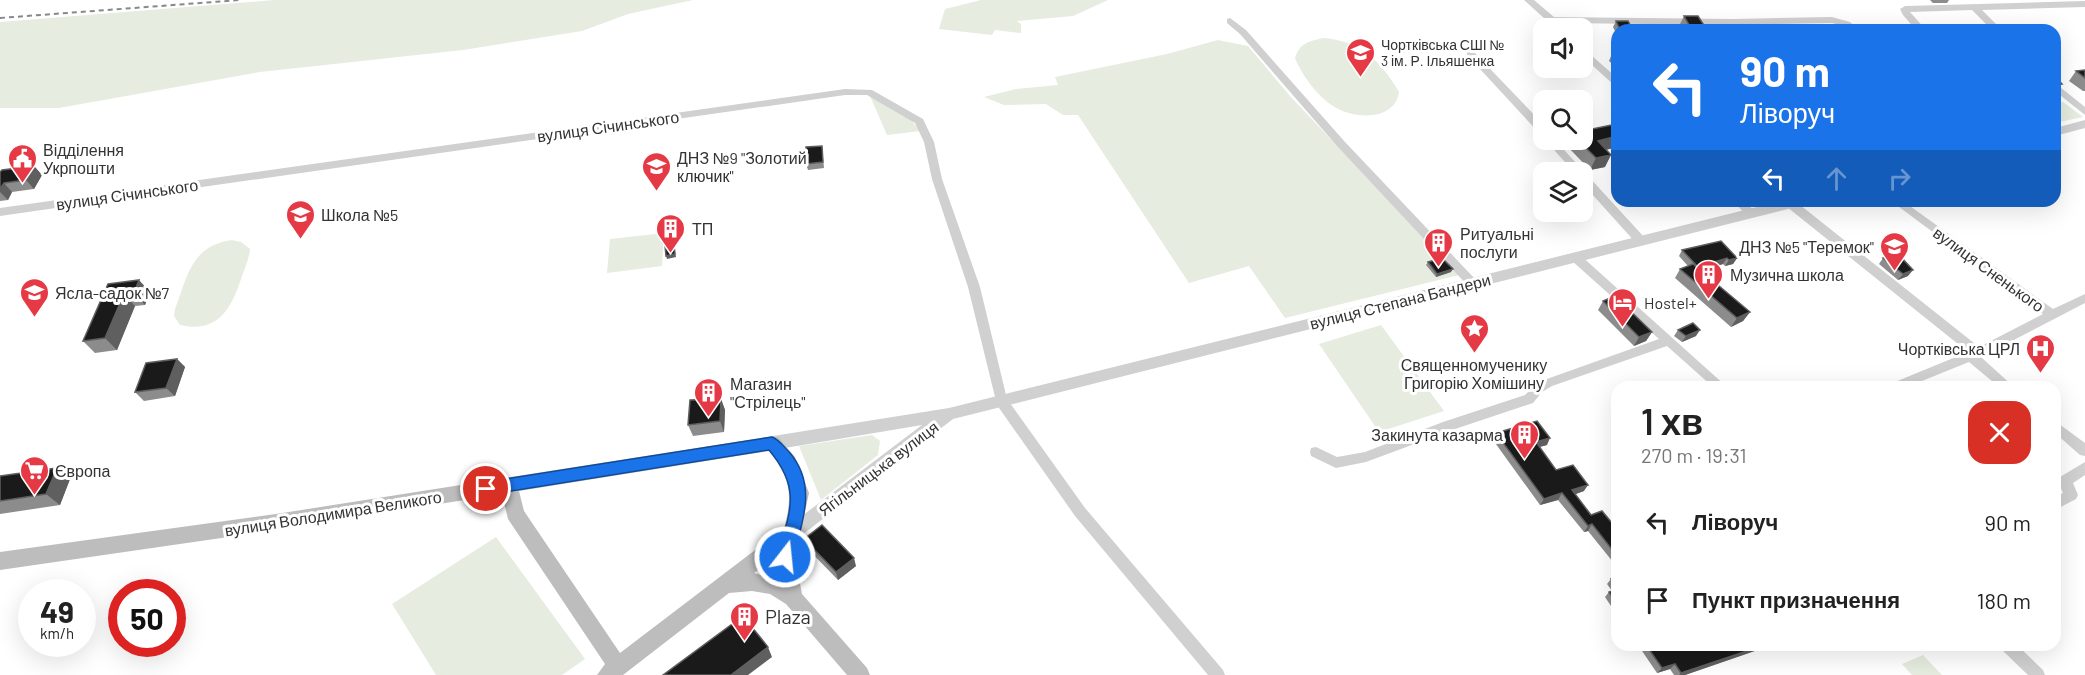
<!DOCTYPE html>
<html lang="uk">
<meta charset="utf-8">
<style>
body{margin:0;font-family:Barlow,sans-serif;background:#f2f2f2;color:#222;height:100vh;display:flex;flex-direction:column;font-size:22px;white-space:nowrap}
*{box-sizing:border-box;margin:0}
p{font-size:20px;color:#767676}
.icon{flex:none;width:33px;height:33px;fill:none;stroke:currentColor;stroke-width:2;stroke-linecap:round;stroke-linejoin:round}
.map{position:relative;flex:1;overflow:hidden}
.panel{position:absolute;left:1611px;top:381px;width:450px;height:270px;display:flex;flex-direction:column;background:#fff;border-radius:18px;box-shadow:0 6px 24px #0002}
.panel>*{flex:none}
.guide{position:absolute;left:1611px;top:24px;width:450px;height:183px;border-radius:18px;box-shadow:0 6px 24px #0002;background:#1a73e8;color:#fff;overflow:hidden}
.buttons{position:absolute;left:1533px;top:18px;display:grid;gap:12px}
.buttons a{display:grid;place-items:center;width:60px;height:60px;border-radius:12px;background:#fff;box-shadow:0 6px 24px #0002;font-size:30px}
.speed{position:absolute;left:18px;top:579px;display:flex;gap:12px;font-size:30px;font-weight:700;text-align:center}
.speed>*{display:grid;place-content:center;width:78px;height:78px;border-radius:50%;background:#fff;box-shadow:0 6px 24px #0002;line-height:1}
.speed small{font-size:15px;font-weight:400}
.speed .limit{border:9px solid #d22;background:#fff;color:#111}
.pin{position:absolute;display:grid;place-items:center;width:51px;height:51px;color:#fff;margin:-26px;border:3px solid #fff;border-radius:50%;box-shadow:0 2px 6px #0007}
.me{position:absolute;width:66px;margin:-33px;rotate:16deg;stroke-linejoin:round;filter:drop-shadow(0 0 4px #0008)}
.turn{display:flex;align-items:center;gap:21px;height:126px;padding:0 30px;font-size:27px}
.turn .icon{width:78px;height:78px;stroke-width:2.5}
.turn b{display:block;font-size:42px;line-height:51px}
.lanes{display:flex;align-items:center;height:57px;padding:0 30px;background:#0003;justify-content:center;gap:30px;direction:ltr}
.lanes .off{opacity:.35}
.round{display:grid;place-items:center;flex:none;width:63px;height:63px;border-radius:18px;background:#f2f2f2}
.headline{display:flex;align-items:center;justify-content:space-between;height:102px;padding:0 30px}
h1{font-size:36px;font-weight:600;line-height:45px}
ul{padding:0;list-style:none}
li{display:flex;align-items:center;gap:18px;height:78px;padding:0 30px}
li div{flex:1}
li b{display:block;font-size:22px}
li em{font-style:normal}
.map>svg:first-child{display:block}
</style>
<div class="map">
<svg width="2085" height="675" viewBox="0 0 2085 675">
<rect width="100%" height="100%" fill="#fff"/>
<path fill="#e6ecdf" d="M275,0H693L628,14L582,31L463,50L260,72L59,108H0V22Z
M981,0H1108L1073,16L1017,21L1021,24V33L995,30L992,35L939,29L945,9Z
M1324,38C1360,41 1381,61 1399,92C1395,122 1352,119 1333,106C1317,96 1302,75 1295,58C1300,43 1309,41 1324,38Z
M1218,40L1248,46L1290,96L1459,275L1285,318L1249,266L1189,283L1078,115H1063L1046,104L1004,105L984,97L1016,89L1058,85L1055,77L1167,54Z
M870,96L908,116L920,131L887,135Z
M2055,102H2063L2083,117L2055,123Z
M664,233L662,266L607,273L610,239Z
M232,240L241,242L250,249C249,259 245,268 242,276C232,307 219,334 180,325L174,316L175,309C188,275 191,246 232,240Z
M1381,325L1444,411L1379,432L1319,344Z
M872,435L880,441L878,455L821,500L799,446Z
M496,537L585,659L562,675H436L392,604Z
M1923,655L1942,675H1912L1902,664Z"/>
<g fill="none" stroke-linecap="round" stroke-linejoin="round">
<path fill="#d0d0d0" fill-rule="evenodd" d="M1524,0H1534L1554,17L1733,19L1832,17L1850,22L1859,30H1848L1844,26L1832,23L1733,25L1560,23L1564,28H1555Z
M2085,1V7L1982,10L2002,30H1992L1972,10L1910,12L1926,30H1916L1903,15L1900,9L1905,6Z
M1230,18L1246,30L1345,142L1476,280L1478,283L1476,286H1468L1337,146L1240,34L1227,23V19Z
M1582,47L1617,78V86L1614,85L1582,56Z
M1470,50L1473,51L1544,125V135L1540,134L1467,55V51Z
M2055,83L2085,107V115L2055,91Z
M845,89L872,90L923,119L934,142L942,179L980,287L1007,399L1085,508L1223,670L1225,675H1208L1075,516L997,405L968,287L932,179L924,142L915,123L867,95H845L0,216V208Z
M1545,140H1555L1644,237L1646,240L1644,243H1636L1582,183V172H1574Z
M1733,201H1745L1756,213L1751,217L1747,216Z
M1787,201H1795L1979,347L2043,314L1891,201H1903L2053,309L2085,294V303L1981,357L2014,387H1999L1969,362L1907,387H1888L1890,384L1968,352L1787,207L1786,204Z
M1575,253L1579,254L1727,387H1713L1667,346L1552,386L1542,392L1533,403L1452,430L1366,462L1336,468L1311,456L1310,452L1311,448L1316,447L1337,457L1365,452L1443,422L1525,395L1534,386L1544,380L1659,339L1571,260L1569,257Z
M2055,421L2085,443V456L2080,455L2055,433Z
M2085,462V475L2073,483L2078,495L2076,499L2055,510V497L2063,493L2058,481L2060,477Z
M2000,645H2017L2043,670L2045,675H2028L2002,650Z"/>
<path fill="#d0d0d0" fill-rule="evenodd" d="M2085,120V128L2055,136V128Z
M1781,201H1807L1800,206L953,419L798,538L792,540L786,538L783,533L786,528L922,425L773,450L767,448L765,443L767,438L773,436L949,408Z"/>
<path fill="#bdbdbd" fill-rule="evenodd" d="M773,436L779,438L795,457L809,493L795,557L802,594L867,668L870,675H847L786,604L770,594L752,591L729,593L623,675H597L605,664L508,519L502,494L276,530L0,570V552L276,514ZM769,451C791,477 793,496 784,528L620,653L524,511L519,491ZM775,557L780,581L754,573Z"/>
<path stroke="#888" stroke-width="2" stroke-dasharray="5 4" stroke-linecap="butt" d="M0,18L240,0"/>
</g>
<path fill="#8c8c8c" d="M1930,0H1949L1947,3H1933Z
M1684,16L1707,30H1679L1678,28Z
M1616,21L1633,30H1617V35L1613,27Z
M1617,48V68L1609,61L1614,49Z
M2085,70V91H2083L2069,81L2076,71Z
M2055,77L2062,84L2055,93Z
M1617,124V147L1606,150L1605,167L1590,170L1566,145L1568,140H1582Z
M822,146L824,168L808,170L806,164Z
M34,166L42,175L34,189L12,192L8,200L0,201V172Z
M1682,250L1737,258L1733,264L1725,266L1723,264L1701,271L1750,312L1743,321L1731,327L1675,278L1680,269L1688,266L1679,256Z
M1883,258L1908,276L1898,280L1879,264Z
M1428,262L1451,272L1436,277L1426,265Z
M108,284L150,292L145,305L135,306L117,350L95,353L83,341Z
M1603,301L1652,332L1646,341L1634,346L1598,310Z
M1678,330L1696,336L1682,342L1674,336Z
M177,359L185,367L175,396L144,401L135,392Z
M721,399L725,410L724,432L693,436L688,425Z
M1496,433L1547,445L1539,447L1556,470L1584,491L1575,494L1591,515L1617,529V561L1613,562L1588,531L1584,532L1558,500L1540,505L1493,440Z
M57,468L70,479L60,505L0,514V476Z
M804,539L856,566L838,580L806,547Z
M1617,577V615L1605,597L1609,592L1612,591L1607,584L1611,579Z
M1638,645H1677L1680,649L1693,645H1772L1685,675H1674L1670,669L1657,673Z"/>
<path fill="#5f5f5f" d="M1617,136V147L1592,153L1598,141Z
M1611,155L1605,167L1590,170L1596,158Z
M34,166L42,175L34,189L26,180Z
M4,183L12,192L8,200L0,192V189Z
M674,245L676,257L667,259L666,256Z
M1727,258L1723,264L1694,273L1698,267Z
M1737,258L1733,264L1725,266L1729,260Z
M1453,269L1451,272L1436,277L1437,274Z
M1913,270L1908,276L1898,280L1903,274Z
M139,280L150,292L145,305L134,293Z
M124,294L135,306L117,350L105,338Z
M1750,312L1743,321L1731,327L1737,318Z
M1700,330L1696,336L1682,342L1686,336Z
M1652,332L1646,341L1634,346L1639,337Z
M177,359L185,367L175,396L166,388Z
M721,399L725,410L724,432L720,421Z
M1550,438L1547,445L1532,449L1536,442Z
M57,468L70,479L60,505L46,494Z
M1588,485L1584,491L1568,497L1572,490Z
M1562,493L1558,500L1540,505L1544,499Z
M1592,524L1588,531L1584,532L1588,526Z
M854,558L856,566L838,580L836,572Z
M1765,645H1772L1685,675H1679L1681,673Z
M768,647L772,657L748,675H731Z
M1675,664L1670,669L1657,673L1662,668Z"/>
<path fill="#1a1a1a" stroke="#5f5f5f" stroke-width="1.5" d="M1684,16H1698L1707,30H1692Z
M1616,21H1628L1633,30H1620Z
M2085,70V78L2076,71Z
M2055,77L2062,84L2055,85Z
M1617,124V136L1598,141L1611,155L1596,158L1578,140H1582V131Z
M822,146L823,162L806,164V147Z
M34,166L26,180L4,183L0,189V172L2,170Z
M1721,241L1737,258L1729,260L1727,258L1698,267L1682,250Z
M674,245L675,254L666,256L665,246Z
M1894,254L1900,256L1913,270L1903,274L1883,258Z
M1442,258L1453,269L1437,274L1428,262Z
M1693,264L1750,312L1737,318L1680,269Z
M139,280L134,293L124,294L105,338L83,341L108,284Z
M1615,296L1652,332L1639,337L1603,301Z
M1693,323L1700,330L1686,336L1678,330Z
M177,359L166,388L135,392L146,363Z
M721,399L720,421L688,425L690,400Z
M1537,421L1550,438L1536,442L1556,470L1573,465L1588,485L1572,490L1591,515L1602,511L1617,529V556L1592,524L1588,526L1562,493L1544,499L1496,433Z
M57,468L46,494L0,501V476Z
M822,525L854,558L836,572L804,539Z
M1617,577V587L1611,579Z
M1617,589V604L1609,592Z
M743,616L768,647L731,675H663Z
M1646,645H1677L1680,649L1693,645H1765L1681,673L1675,664L1662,668Z"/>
<path fill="#1a73e8" stroke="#114b97" stroke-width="1.5" d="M772,437C780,440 784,447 790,453C817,485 803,521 793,557L791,562L785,564L779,562L777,557C790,512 802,489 769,450L486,495L480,493L478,489L480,484L486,482Z"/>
<defs>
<symbol id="school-pin" viewBox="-11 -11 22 30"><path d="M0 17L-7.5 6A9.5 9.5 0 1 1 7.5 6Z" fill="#e63946" stroke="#fff"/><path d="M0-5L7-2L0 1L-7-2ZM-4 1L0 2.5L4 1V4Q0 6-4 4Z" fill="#fff"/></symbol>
<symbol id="civic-pin" viewBox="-11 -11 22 30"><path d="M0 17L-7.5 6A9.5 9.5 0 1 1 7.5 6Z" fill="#e63946" stroke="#fff"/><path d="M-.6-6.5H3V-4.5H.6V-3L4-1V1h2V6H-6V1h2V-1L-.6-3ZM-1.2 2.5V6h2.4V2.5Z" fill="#fff"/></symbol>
<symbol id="building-pin" viewBox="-11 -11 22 30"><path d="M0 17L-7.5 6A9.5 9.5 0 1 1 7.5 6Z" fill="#e63946" stroke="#fff"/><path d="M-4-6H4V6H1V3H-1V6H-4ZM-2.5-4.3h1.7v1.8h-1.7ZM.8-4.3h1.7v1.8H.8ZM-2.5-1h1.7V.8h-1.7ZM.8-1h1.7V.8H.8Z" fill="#fff"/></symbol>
<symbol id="hotel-pin" viewBox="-11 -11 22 30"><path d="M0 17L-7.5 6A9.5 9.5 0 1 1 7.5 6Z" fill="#e63946" stroke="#fff"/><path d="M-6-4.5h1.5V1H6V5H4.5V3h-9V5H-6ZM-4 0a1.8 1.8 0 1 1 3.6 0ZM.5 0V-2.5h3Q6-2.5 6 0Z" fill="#fff"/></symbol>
<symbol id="sight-pin" viewBox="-11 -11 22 30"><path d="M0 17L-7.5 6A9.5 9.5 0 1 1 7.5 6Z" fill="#e63946" stroke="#fff"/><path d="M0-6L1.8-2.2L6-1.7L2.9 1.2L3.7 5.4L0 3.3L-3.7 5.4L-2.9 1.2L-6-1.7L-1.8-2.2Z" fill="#fff"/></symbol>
<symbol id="hospital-pin" viewBox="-11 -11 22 30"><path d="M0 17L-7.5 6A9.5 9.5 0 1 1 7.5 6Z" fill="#e63946" stroke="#fff"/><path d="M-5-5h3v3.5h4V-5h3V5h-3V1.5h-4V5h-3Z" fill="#fff"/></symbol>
<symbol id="supermarket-pin" viewBox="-11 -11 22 30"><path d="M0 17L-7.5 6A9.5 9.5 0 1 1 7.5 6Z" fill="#e63946" stroke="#fff"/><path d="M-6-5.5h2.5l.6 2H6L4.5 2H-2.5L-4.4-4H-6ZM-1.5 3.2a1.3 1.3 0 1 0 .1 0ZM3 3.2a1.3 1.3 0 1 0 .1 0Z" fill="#fff"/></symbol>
</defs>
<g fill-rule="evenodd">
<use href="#school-pin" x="1344" y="36" width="33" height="45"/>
<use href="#civic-pin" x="6" y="142" width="33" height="45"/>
<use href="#school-pin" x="640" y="150" width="33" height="45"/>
<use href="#school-pin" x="284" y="198" width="33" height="45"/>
<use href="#building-pin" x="654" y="212" width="33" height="45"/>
<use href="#building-pin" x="1422" y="226" width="33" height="45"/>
<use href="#school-pin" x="1878" y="230" width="33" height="45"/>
<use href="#building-pin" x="1692" y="258" width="33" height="45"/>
<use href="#school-pin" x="18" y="276" width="33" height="45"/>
<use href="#hotel-pin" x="1606" y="286" width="33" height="45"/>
<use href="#sight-pin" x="1458" y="312" width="33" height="45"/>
<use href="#hospital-pin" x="2024" y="332" width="33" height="45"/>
<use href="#building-pin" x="692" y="376" width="33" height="45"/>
<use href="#building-pin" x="1508" y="418" width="33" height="45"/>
<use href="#supermarket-pin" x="18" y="454" width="33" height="45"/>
<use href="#building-pin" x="728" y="600" width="33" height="45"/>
</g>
<g text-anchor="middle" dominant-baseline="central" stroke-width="6" stroke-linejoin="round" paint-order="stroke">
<g font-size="14" fill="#333" stroke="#fff" text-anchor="start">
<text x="1381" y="44">Чортківська СШІ №<tspan x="1381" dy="16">3 ім. Р. Ільяшенка</tspan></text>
</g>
<g font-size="16" fill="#333" stroke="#fff">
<text transform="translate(608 126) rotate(-8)">вулиця Січинського</text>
<text transform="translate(127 194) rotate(-8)">вулиця Січинського</text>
<text transform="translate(1989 269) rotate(36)">вулиця Сненького</text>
<text transform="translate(1400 301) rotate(-14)">вулиця Степана Бандери</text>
<text transform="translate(878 468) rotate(-37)">Ягільницька вулиця</text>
<text transform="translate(333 513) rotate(-9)">вулиця Володимира Великого</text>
</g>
<g font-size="16" fill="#333" stroke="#fff" text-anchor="start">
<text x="43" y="149">Відділення<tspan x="43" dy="18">Укрпошти</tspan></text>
<text x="677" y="157">ДНЗ №9 "Золотий<tspan x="677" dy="18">ключик"</tspan></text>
<text x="321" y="214">Школа №5</text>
<text x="692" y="228">ТП</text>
<text x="1460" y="233">Ритуальні<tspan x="1460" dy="18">послуги</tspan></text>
<text x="1874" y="246" text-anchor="end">ДНЗ №5 "Теремок"</text>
<text x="1730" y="274">Музична школа</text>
<text x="55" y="292">Ясла-садок №7</text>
<text x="1644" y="302">Hostel+</text>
<text x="2020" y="348" text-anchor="end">Чортківська ЦРЛ</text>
<text x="1474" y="364" text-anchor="middle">Священномученику<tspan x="1474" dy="18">Григорію Хомішину</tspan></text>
<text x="730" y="383">Магазин<tspan x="730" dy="18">"Стрілець"</tspan></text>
<text x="1503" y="434" text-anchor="end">Закинута казарма</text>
<text x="55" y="470">Європа</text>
</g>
<g font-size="20" fill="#333" stroke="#fff" text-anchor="start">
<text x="765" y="616">Plaza</text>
</g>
</g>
</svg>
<div class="buttons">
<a><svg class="icon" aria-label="sound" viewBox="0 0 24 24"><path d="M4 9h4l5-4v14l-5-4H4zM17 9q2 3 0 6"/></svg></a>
<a><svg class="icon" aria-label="search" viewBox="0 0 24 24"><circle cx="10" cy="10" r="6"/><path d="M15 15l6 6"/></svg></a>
<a><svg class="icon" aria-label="layers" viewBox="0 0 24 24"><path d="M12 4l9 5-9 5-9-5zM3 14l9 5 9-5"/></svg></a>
</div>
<div class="speed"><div>49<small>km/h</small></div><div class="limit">50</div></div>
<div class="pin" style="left:486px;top:489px;background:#d93025"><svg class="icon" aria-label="arrive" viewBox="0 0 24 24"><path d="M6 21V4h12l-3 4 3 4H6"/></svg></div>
<svg class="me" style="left:785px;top:557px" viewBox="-20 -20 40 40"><circle r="17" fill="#1a73e8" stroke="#fff" stroke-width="3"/><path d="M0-11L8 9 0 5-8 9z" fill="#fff"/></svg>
<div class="guide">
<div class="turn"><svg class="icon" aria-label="left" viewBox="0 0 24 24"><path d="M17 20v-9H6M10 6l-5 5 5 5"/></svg><div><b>90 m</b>Ліворуч</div></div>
<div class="lanes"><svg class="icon" aria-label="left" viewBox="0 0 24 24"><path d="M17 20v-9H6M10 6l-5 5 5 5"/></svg><svg class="icon off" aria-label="ahead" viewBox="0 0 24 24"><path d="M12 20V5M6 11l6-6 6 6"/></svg><svg class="icon off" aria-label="right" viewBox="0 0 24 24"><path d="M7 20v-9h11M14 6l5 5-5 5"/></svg></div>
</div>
<section class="panel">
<div class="headline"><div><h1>1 хв</h1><p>270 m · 19:31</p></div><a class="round" style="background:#d93025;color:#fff"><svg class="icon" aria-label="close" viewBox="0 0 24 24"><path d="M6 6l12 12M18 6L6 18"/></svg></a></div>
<ul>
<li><svg class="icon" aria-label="left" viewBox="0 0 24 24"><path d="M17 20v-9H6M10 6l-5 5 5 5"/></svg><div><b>Ліворуч</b></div><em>90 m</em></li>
<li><svg class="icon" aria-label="arrive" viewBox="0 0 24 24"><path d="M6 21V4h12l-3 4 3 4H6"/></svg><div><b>Пункт призначення</b></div><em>180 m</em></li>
</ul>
</section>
</div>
